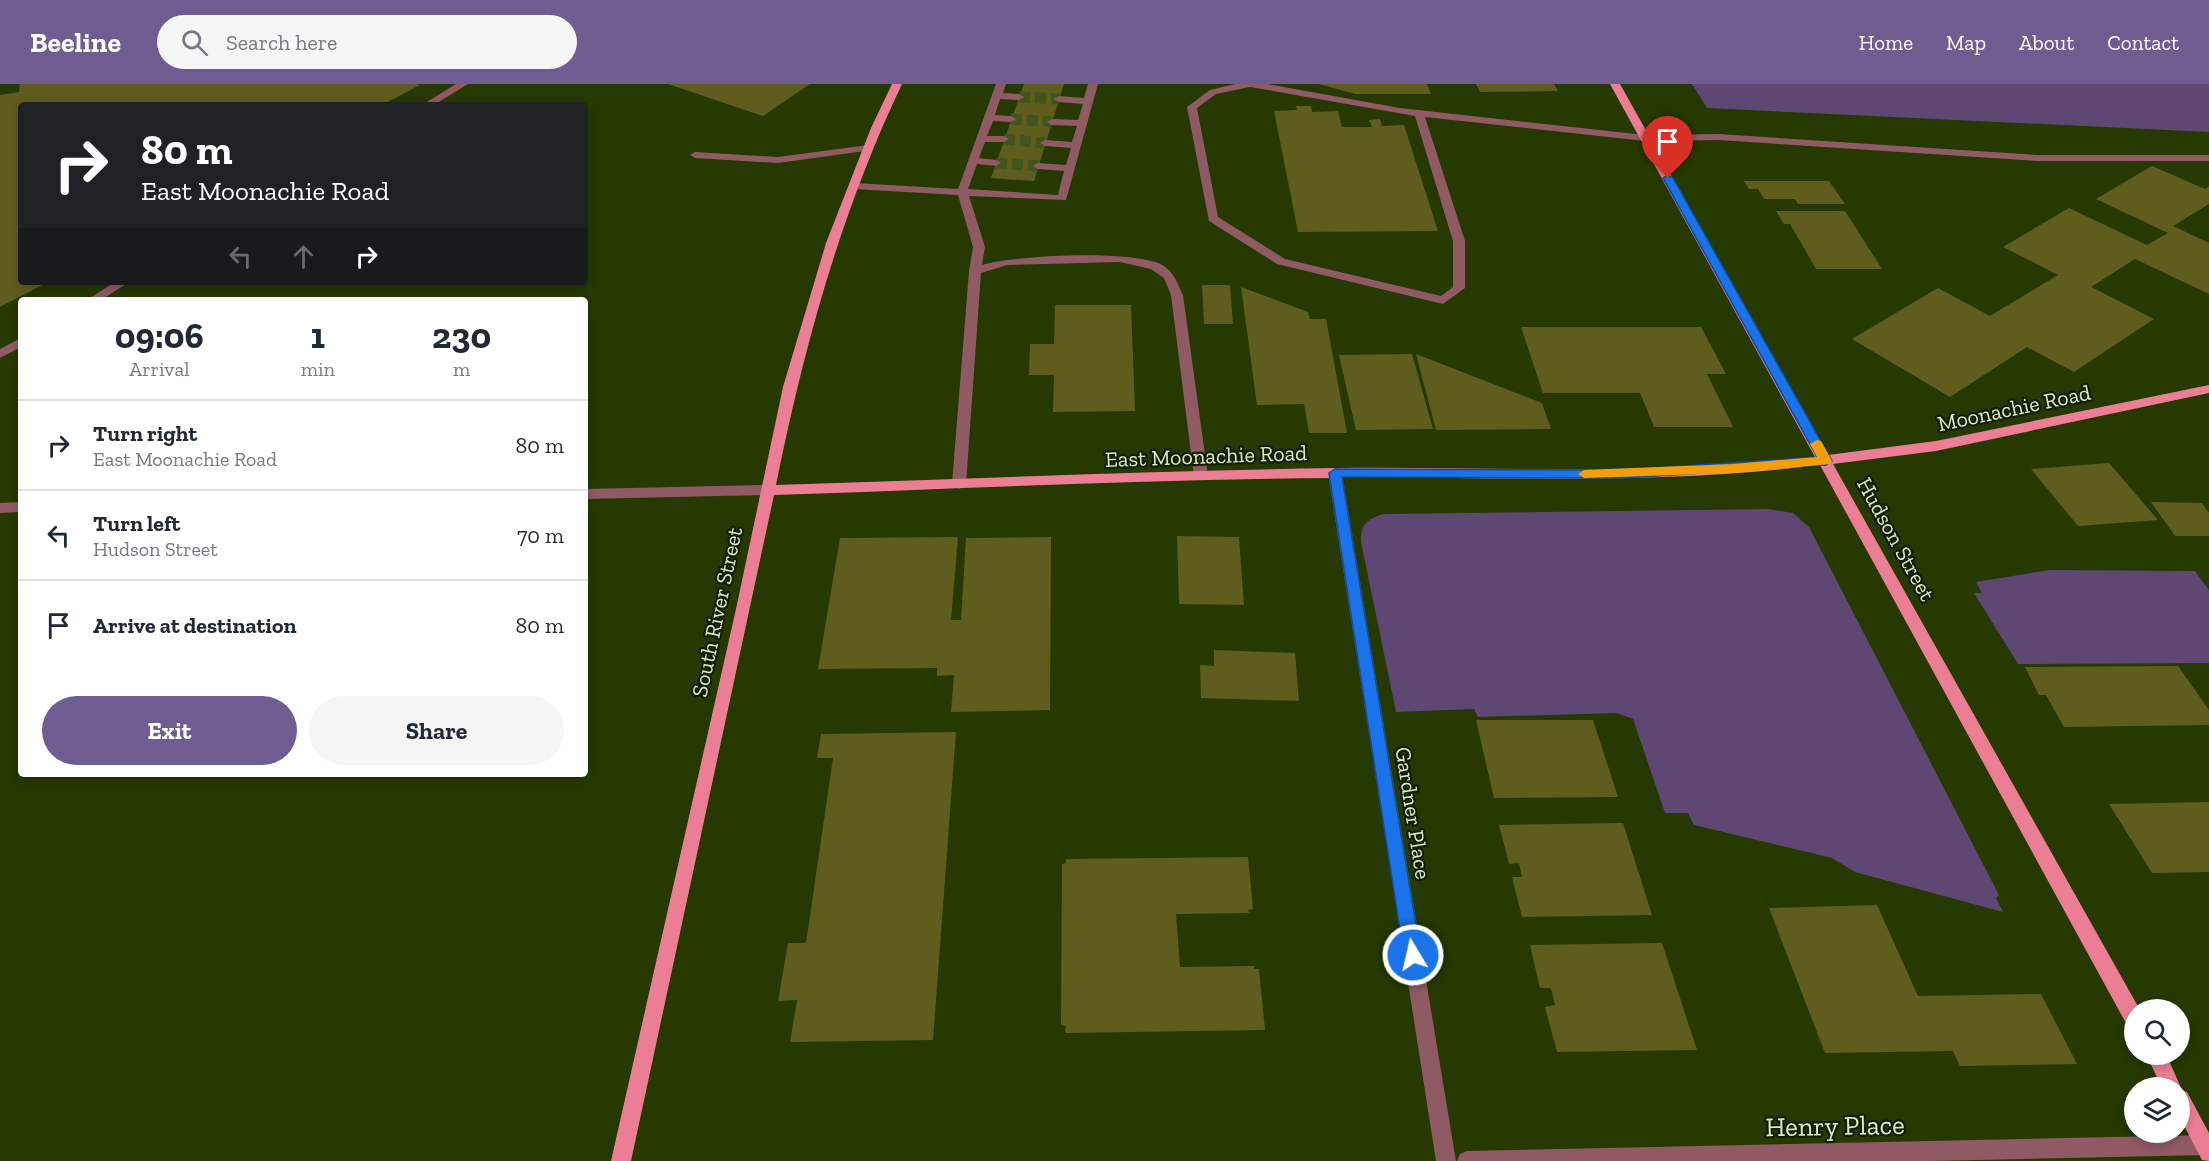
<!DOCTYPE html>
<style>
body{margin:0;font-family:"Zilla Slab",serif;background:#f6f6f7;color:#1f2937;height:100vh;display:flex;flex-direction:column;font-size:22px;white-space:nowrap}
*{box-sizing:border-box;margin:0}
p{font-size:20px;color:#747a83}
.icon{flex:none;width:33px;height:33px;fill:none;stroke:currentColor;stroke-width:2;stroke-linecap:round;stroke-linejoin:round}
.map{position:relative;flex:1;overflow:hidden}
.side{position:absolute;left:18px;top:213px;width:570px;height:480px;display:flex;flex-direction:column;background:#fff;border-radius:6px;box-shadow:0 3px 9px #0003}
.side>*{flex:none}
.guide{position:absolute;left:18px;top:18px;width:570px;height:183px;border-radius:6px;box-shadow:0 3px 9px #0003;background:#202124;color:#fff;overflow:hidden}
.tools{position:absolute;left:2124px;top:915px;display:grid;gap:12px}
.tools a{display:grid;place-items:center;width:66px;height:66px;border-radius:50%;background:#fff;box-shadow:0 3px 9px #0003;font-size:30px}
.pin{position:absolute;display:grid;place-items:center;width:51px;height:51px;color:#fff;margin:-62px -26px;border-radius:50% 50% 50% 0;rotate:-45deg;box-shadow:0 0 6px #0007}
.pin .icon{rotate:45deg}
.me{position:absolute;width:66px;margin:-33px;rotate:351deg;stroke-linejoin:round;filter:drop-shadow(0 0 4px #0008)}
.turn{display:flex;align-items:center;gap:21px;height:126px;padding:0 24px;font-size:27px}
.turn .icon{width:78px;height:78px;stroke-width:2.5}
.turn b{display:block;font-size:42px;line-height:51px}
.lanes{display:flex;align-items:center;height:57px;padding:0 24px;background:#0003;justify-content:center;gap:30px;direction:ltr}
.lanes .off{opacity:.35}
.eta{display:flex;justify-content:space-evenly;align-items:center;height:102px;text-align:center}
.eta b{font-size:36px;font-weight:700;line-height:42px}
.primary-button{display:flex;gap:12px;margin-top:auto;padding:12px 24px}
.primary-button a{flex:1;height:69px;border-radius:36px;background:#6f5d91;color:#fff;font-size:24px;font-weight:700;line-height:69px;text-align:center}
.primary-button a+a{background:#f6f6f7;color:#1f2937}
ul{padding:0;list-style:none}
li{display:flex;align-items:center;gap:18px;height:90px;padding:0 24px;border-top:2px solid #e0e1e3}
li div{flex:1}
li b{display:block;font-size:22px}
li em{font-style:normal}
header{display:flex;align-items:center;gap:36px;box-sizing:border-box;height:84px;padding:0 30px;background:#6f5d91;color:#fff}
header strong{font-size:28px}
nav{display:flex;gap:33px;margin-inline-start:auto;font-size:21px}
.search{width:420px;height:54px;background:#f6f6f7;display:flex;align-items:center;gap:15px;box-sizing:border-box;padding:0 21px;border-radius:33px;color:#747a83;font-size:22px}
.map>svg:first-child{display:block}
</style>
<header>
<strong>Beeline</strong>
<div class="search"><svg class="icon" aria-label="search" viewBox="0 0 24 24"><circle cx="10" cy="10" r="6"/><path d="M15 15l6 6"/></svg>Search here</div>
<nav><a>Home</a><a>Map</a><a>About</a><a>Contact</a></nav>
</header>
<div class="map">
<svg width="2209" height="1077" viewBox="0 0 2209 1077">
<rect width="100%" height="100%" fill="#253900"/>
<path fill="#5e4773" d="M1692,0H2209V48L1707,24Z
M1768,425L1793,429L1809,443L1999,811L1996,814L2003,828L1855,788L1832,774L1694,741L1688,729H1665L1633,635L1616,629L1478,633L1474,625L1396,628L1361,458C1360,440 1368,435 1383,430Z
M2049,486L2195,487L2209,506V579L2018,580L1974,509H1982L1976,498Z"/>
<path fill="#5f5d1d" d="M20,0H416L420,1L382,21H21V198H48L0,223V11L19,8Z
M668,0H810L763,32Z
M1024,0H1064L1034,97L991,94Z
M1319,0H1427L1431,10H1355Z
M1476,0H1554L1558,7L1480,8Z
M1296,22H1311L1312,28L1338,27L1342,43H1372L1369,36L1380,35L1382,42L1404,41L1438,147L1298,148L1274,27L1297,26Z
M2152,82L2205,105L2209,102V120L2173,142L2209,159V210L2135,175L2091,203L2154,235L2074,288L2027,263L1950,313L1852,255L1938,204L1990,232L2058,191L2003,163L2069,124L2147,161L2168,149L2096,115Z
M1744,97H1829L1845,120H1798L1795,115H1764L1758,105H1749Z
M1776,127H1845L1882,185H1816L1790,140H1784Z
M1202,201H1230L1233,240H1204Z
M1241,203L1308,228L1310,235H1326L1347,349H1309L1304,320L1257,321Z
M1055,221H1131L1135,327L1053,328L1054,291H1029L1030,260H1054Z
M1521,243H1701L1726,290H1707L1733,343H1654L1640,309H1543Z
M1412,270L1433,345L1356,346L1339,271Z
M1416,270L1542,319L1551,345L1436,346Z
M2109,379L2158,436L2078,442L2031,385Z
M2151,418L2202,419L2209,429V452H2175Z
M1177,452L1239,453L1244,521L1179,520Z
M958,453L951,536H961L966,454L1051,453L1050,626L951,628L954,591L937,592V584L818,585L840,454Z
M1214,566L1295,569L1299,617L1201,614L1200,581L1214,582Z
M2178,582L2209,626V641L2064,643L2046,611H2039L2025,583Z
M1476,636H1593L1618,713L1494,714Z
M956,648L933,956L790,958L797,916L778,917L788,859H806L833,674H817L821,650Z
M2209,718V788L2152,789L2109,720Z
M1623,739L1652,831L1522,833L1512,793H1522L1519,779L1509,780L1499,741Z
M1248,773L1253,825L1248,826L1249,829L1176,830L1180,883L1254,882V885H1259L1265,946L1065,949L1066,942L1061,941L1062,780L1066,779V775Z
M1877,821L1918,912L2041,910L2077,980L1960,982L1953,967L1825,969L1769,824Z
M1662,859L1697,966L1557,968L1545,923L1555,921L1551,904H1540L1530,861Z"/>
<g fill="none" stroke-linecap="round" stroke-linejoin="round">
<path stroke="#40541e" stroke-width="11" stroke-dasharray="11 5" stroke-linecap="butt" d="M1019,13L1059,15
M1011,35L1052,38
M1004,55L1045,59
M996,79L1038,82"/>
<path fill="#8f5a64" fill-rule="evenodd" d="M456,0H468L434,21H422Z
M996,0H1006L1003,9L1019,10L1024,13L1019,16L1000,15L995,31L1011,32L1016,35L1011,38L993,37L987,52H1004L1009,55L1004,58H985L979,74L996,76L1001,79L996,82L977,80L968,105L1058,111L1064,87L1038,85L1033,82L1038,79L1066,81L1071,64L1045,62L1040,59L1045,56L1072,58L1077,42L1052,41L1047,38L1052,35L1078,36L1083,20L1059,18L1054,15L1059,12L1084,14L1088,0H1098L1066,116L969,112L985,163L982,181C1018,171 1123,166 1158,179C1173,185 1177,198 1183,211L1208,393L1206,396H1196L1194,393L1171,211L1164,194L1151,185L1120,178L1007,181L981,189L966,400L959,405L952,400L969,187L973,163L958,111L854,105L849,102L854,99L958,105Z
M1235,0H1267L1400,24L1645,51L1719,50L2037,71H2209V77H2037L1719,56L1645,57L1425,33L1465,157V204L1443,220L1277,180L1209,137L1187,23L1210,6ZM1250,3L1415,32L1453,157V203L1441,212L1285,175L1218,133L1197,24L1216,10Z
M868,61L872,62V66L778,79L695,74L690,71L695,68L778,73Z
M115,198H129L101,216H87Z
M21,254V263L0,274V265Z
M1335,384L1342,389L1456,1077H1436L1328,389Z
M767,401L774,406L767,411L585,415V405Z
M21,418V428L0,429V419Z
M2205,1051L2209,1053V1069L2205,1071L1933,1077H1457L1460,1070L1467,1067Z"/>
<path fill="#eb7e94" fill-rule="evenodd" d="M892,0H902C841,128 804,262 776,401C962,395 1148,387 1335,384C1495,382 1656,393 1815,373L1610,0H1620L1828,371L1936,357L2209,301V309L1936,367L1833,380L2140,926H2134V943L2127,941L1820,381C1660,402 1497,392 1336,394C1149,395 961,405 774,411L631,1077H611L736,525L783,303L826,159L871,44Z
M2146,970H2166L2182,1006L2187,1008L2209,1049V1077L2202,1076L2180,1034V1004H2162Z"/>
</g>
<path fill="#1a73e8" stroke="#114b97" stroke-width="1.5" d="M1668,91L1673,94L1832,377L1826,381L1625,394L1342,393L1421,871L1419,876L1413,878L1407,876L1404,871L1329,389L1335,385L1625,386L1817,373L1663,94Z"/>
<path fill="#f59e0b" d="M1817,356L1821,357L1832,377L1830,380L1734,389L1584,394L1578,390L1584,386L1734,380L1817,373L1810,360Z"/>
<g text-anchor="middle" dominant-baseline="central" stroke-width="4.5" stroke-linejoin="round" paint-order="stroke">
<g font-size="22" fill="#daecc6" stroke="#121e01">
<text transform="translate(2014 324) rotate(-12)">Moonachie Road</text>
<text transform="translate(1206 372) rotate(-2)">East Moonachie Road</text>
<text transform="translate(1896 455) rotate(61)">Hudson Street</text>
<text transform="translate(717 528) rotate(-78)">South River Street</text>
<text transform="translate(1413 729) rotate(81)">Gardner Place</text>
</g>
<g font-size="27" fill="#daecc6" stroke="#121e01">
<text transform="translate(1835 1042) rotate(-1)">Henry Place</text>
</g>
</g>
</svg>
<div class="tools">
<a><svg class="icon" aria-label="search" viewBox="0 0 24 24"><circle cx="10" cy="10" r="6"/><path d="M15 15l6 6"/></svg></a>
<a><svg class="icon" aria-label="layers" viewBox="0 0 24 24"><path d="M12 4l9 5-9 5-9-5zM3 14l9 5 9-5"/></svg></a>
</div>
<div class="pin" style="left:1668px;top:94px;background:#d93025"><svg class="icon" aria-label="arrive" viewBox="0 0 24 24"><path d="M6 21V4h12l-3 4 3 4H6"/></svg></div>
<svg class="me" style="left:1413px;top:871px" viewBox="-20 -20 40 40"><circle r="17" fill="#1a73e8" stroke="#fff" stroke-width="3"/><path d="M0-11L8 9 0 5-8 9z" fill="#fff"/></svg>
<div class="guide">
<div class="turn"><svg class="icon" aria-label="right" viewBox="0 0 24 24"><path d="M7 20v-9h11M14 6l5 5-5 5"/></svg><div><b>80 m</b>East Moonachie Road</div></div>
<div class="lanes"><svg class="icon off" aria-label="left" viewBox="0 0 24 24"><path d="M17 20v-9H6M10 6l-5 5 5 5"/></svg><svg class="icon off" aria-label="ahead" viewBox="0 0 24 24"><path d="M12 20V5M6 11l6-6 6 6"/></svg><svg class="icon" aria-label="right" viewBox="0 0 24 24"><path d="M7 20v-9h11M14 6l5 5-5 5"/></svg></div>
</div>
<section class="side">
<div class="eta">
<div><b>09:06</b><p>Arrival</p></div>
<div><b>1</b><p>min</p></div>
<div><b>230</b><p>m</p></div>
</div>
<ul>
<li><svg class="icon" aria-label="right" viewBox="0 0 24 24"><path d="M7 20v-9h11M14 6l5 5-5 5"/></svg><div><b>Turn right</b><p>East Moonachie Road</p></div><em>80 m</em></li>
<li><svg class="icon" aria-label="left" viewBox="0 0 24 24"><path d="M17 20v-9H6M10 6l-5 5 5 5"/></svg><div><b>Turn left</b><p>Hudson Street</p></div><em>70 m</em></li>
<li><svg class="icon" aria-label="arrive" viewBox="0 0 24 24"><path d="M6 21V4h12l-3 4 3 4H6"/></svg><div><b>Arrive at destination</b></div><em>80 m</em></li>
</ul>
<div class="primary-button"><a>Exit</a><a>Share</a></div>
</section>
</div>
